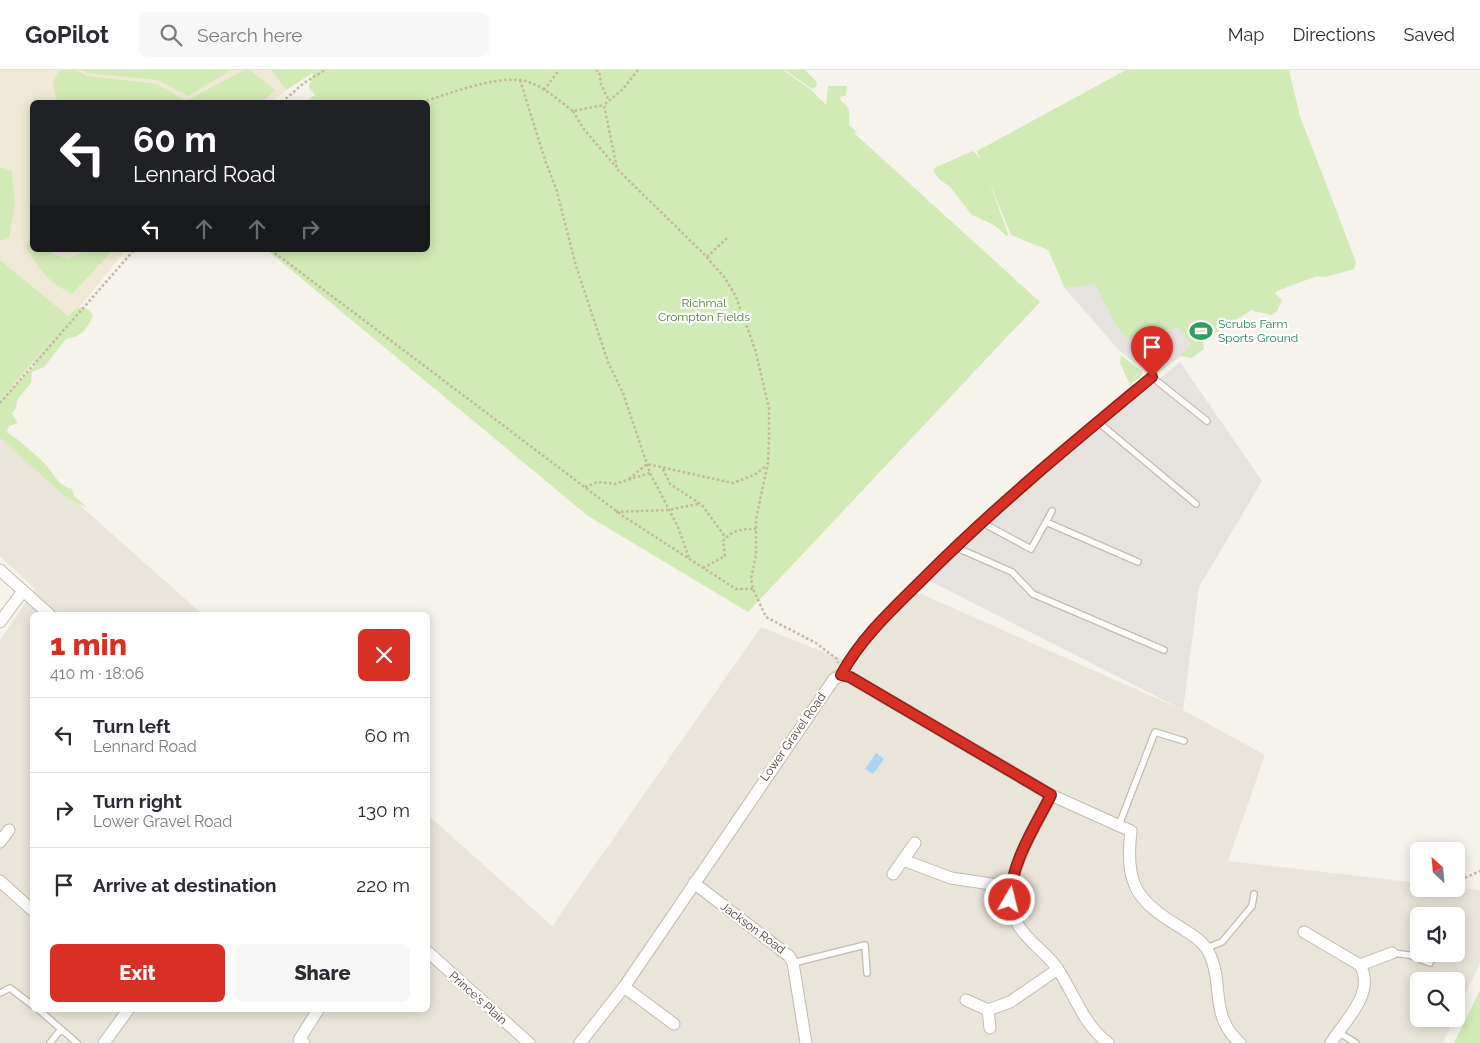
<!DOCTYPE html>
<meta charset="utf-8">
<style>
body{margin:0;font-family:Raleway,sans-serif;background:#f7f7f7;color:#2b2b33;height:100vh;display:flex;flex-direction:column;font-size:19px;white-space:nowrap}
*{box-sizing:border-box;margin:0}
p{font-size:16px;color:#7c7c81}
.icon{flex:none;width:28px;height:28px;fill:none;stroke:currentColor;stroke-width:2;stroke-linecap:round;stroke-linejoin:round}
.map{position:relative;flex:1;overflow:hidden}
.details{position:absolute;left:30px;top:542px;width:400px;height:400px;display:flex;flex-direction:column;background:#fff;border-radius:8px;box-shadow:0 2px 12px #0003}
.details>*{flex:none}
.top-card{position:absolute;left:30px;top:30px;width:400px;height:152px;border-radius:8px;box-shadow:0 2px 12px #0003;background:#202124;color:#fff;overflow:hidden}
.needle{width:32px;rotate:334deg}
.buttons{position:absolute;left:1410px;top:772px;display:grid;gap:10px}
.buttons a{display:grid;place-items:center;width:55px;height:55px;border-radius:8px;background:#fff;box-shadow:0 2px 12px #0003;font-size:25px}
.pin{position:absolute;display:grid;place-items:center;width:42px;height:42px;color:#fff;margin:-51px -21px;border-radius:50% 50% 50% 0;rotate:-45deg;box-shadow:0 0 5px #0007}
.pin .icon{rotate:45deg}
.me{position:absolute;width:55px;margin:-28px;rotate:8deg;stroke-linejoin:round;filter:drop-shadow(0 0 4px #0008)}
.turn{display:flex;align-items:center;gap:18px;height:105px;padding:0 20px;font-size:22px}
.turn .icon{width:65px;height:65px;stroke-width:2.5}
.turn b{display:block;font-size:35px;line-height:42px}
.lanes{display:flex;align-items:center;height:48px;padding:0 20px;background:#0003;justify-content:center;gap:25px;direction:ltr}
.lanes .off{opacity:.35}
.round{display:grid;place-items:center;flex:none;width:52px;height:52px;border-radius:8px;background:#f7f7f7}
.overview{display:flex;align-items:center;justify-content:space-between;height:85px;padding:0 20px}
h1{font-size:30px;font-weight:800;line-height:38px;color:#d93025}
.button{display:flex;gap:10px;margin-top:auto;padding:10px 20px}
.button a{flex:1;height:58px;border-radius:8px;background:#d93025;color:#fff;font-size:20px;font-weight:800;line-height:58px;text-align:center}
.button a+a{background:#f7f7f7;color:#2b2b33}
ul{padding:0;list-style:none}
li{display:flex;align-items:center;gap:15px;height:75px;padding:0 20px;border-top:1px solid #e1e1e2}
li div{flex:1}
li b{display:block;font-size:19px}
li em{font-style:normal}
header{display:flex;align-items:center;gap:30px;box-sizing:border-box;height:70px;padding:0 25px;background:#fff;border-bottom:1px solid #e1e1e2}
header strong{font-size:24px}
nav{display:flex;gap:28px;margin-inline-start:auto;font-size:18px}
.search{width:350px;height:45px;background:#f7f7f7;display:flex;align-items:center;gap:12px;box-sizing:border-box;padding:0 18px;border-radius:8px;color:#7c7c81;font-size:19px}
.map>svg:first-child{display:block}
</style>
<header>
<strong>GoPilot</strong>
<div class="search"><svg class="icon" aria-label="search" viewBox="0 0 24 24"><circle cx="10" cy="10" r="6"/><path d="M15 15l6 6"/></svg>Search here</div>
<nav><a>Map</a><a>Directions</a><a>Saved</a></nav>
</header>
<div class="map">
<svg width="1480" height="973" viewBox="0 0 1480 973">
<rect width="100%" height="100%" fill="#f6f3ec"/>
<path fill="#eae5da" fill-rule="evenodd" d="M0,364L203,545H32V940H428V745L552,856L761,557L856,595L871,571L917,522L1183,640L1265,685L1228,791L1419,813V819L1456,817L1480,820V893L1456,944V911H1419V949H1454L1443,973H0V570L35,519L0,486ZM1419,846H1456V884H1419Z"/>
<path fill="#e6e2dd" d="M1180,292L1262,411L1199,517L1183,640L930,511L1018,424L1055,391L1088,368Z"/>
<path fill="#efe8d6" d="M0,0H83L86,3L157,10L188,26L232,0H271L286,20L272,32H32V180H126L0,335Z"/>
<path fill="#d2eab5" d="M61,0H76L87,6L157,14L186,31L244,0H250L275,20L262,32H57L53,11Z
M83,0H232L188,26L157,10L86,3Z
M271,0H783L810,19L826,35L828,16H847L846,25L840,27L841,31C852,39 849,43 849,55L857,62L854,63L1040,232L748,542L588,446L267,180H428V32H305L315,25L309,18L313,3L286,20Z
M785,0H805L817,12L816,17L812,19Z
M1126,0H1289L1300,46L1356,192L1354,199L1326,207L1317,206L1277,221L1275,223L1282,230L1277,241L1272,245L1253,241V239L1203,271L1204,279L1192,288L1181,286L1152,307L1119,280L1065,218L1048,180L1011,165L989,111L1008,164L1007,166L994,155L972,145L949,116L940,110L933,101L936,97L973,81L980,89L977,81Z
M0,97L12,101L15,134L9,168L0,171Z
M32,164V180H51L53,184L68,189L88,180H113L72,224C47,211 39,200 26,176Z
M0,190L69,247L74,240L82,237L89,240L93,246C87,259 81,267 66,269L44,297L32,302L31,313L17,330L16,338L12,344L18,353L9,356L7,362C20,371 33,382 44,393C55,404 56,414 72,419L74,426L88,438L68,429L0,368V331L35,295L34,291L66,252L0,330Z
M1121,285L1142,301V305L1130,315L1120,293Z
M1480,920V973H1454Z"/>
<path fill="#e5e3e0" d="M1095,214L1117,257L1129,270L1178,257L1192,276L1152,307L1119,280L1065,218Z"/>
<path fill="#a9d4f2" d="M876,683L884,689L873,704L865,699Z"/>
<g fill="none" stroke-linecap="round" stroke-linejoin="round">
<defs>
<path id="lane" d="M1152,307L1207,351
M1098,352L1196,434
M981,452L1031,479L1052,441
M1046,452L1138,492
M955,477L1012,502L1033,524L1164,580
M841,605L854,582L900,532L981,452L1152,307L1163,267
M1119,755L1155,662L1184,671
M1206,878L1222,872L1252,836L1254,824
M1392,883L1409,885L1430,893
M793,893L865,875L867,903
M0,923L10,918L32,935
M39,940L77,973
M1338,962L1356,973
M50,973L61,959"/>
<path id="street" d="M0,500L50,545
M0,552L23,521
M1051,725C1034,760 996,814 1017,853C1027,872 1048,883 1059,901C1075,926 1084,955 1108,973
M0,772L9,760
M903,790L951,808L1011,817
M893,804L915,773
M0,811L32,840
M694,813L789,886L793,893L806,973
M1304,862L1360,895
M428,882L529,973
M624,917L674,954
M966,930L988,940L990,958
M988,940L1010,932L1058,899
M104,973L128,940
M304,973L299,970L318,940
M580,973L624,917L834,609L841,605L850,607L1051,725L1131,761C1125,812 1135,831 1180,857C1192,865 1204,871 1210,885C1224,915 1209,945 1240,973
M1331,973C1345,950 1376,923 1360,895L1392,883"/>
</defs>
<use href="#lane" stroke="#c2bbae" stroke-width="8"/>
<use href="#street" stroke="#c2bbae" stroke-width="13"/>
<path stroke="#c4b79f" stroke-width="2.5" stroke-dasharray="2.5 2.5" stroke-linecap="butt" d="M596,0L599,1L601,14L609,31
M638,0L623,19L604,35L617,99L703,183L725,208L736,227L755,279L769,338V367L768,393L756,449V485L751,509L753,519L766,547L816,573L837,589L838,593
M520,10L545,90L556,118L576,196L608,292L623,323L650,403L678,457L689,488
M544,20L559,0
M282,32L304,13L325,0
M422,32C449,24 491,7 520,10C539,12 558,30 573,41L604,35
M573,41L583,58L616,97
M271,180L623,446L736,519H753
M707,187L727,168
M0,333L134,180
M663,399L670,414L702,435L726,468
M629,409L647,394L733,413L754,405L766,396
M585,417L598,412L615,414L650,403
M616,442L668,440L698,434
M703,498L725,486L723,471C733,459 742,459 756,459
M1456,812L1480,801"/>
<use href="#lane" stroke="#fff" stroke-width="5.5"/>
<use href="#street" stroke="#fff" stroke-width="11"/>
</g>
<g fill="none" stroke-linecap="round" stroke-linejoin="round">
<defs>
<path id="route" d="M1010,830C1011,792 1035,757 1051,725L850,607L841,605C862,566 896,536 927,505C998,434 1075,371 1152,307"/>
</defs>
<use href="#route" stroke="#8d1f18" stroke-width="12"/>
<use href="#route" stroke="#d93025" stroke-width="9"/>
</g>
<defs>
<symbol id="stadium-bare" viewBox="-9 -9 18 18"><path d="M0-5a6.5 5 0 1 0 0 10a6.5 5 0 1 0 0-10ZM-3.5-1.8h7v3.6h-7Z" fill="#2e9e5b" stroke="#fff" stroke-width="2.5" paint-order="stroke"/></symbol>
</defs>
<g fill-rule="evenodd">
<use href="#stadium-bare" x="1185" y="245" width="32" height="32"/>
</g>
<g text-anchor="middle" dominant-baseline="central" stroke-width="4.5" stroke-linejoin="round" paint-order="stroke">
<g font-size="12" fill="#4a7f2a" stroke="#fff">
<text x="704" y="233">Richmal<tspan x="704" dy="14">Crompton Fields</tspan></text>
</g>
<g font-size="12" fill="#27864d" stroke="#fff" text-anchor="start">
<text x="1218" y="254">Scrubs Farm<tspan x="1218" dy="14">Sports Ground</tspan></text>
</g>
<g font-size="12" fill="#4b4439" stroke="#fff">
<text transform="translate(793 667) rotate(-55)">Lower Gravel Road</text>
<text transform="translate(753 858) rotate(37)">Jackson Road</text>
<text transform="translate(478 928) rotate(42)">Prince's Plain</text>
</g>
</g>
</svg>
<div class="buttons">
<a><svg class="needle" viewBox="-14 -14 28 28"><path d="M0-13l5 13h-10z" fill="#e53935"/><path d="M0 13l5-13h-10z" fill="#7c7c81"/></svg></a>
<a><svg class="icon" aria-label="sound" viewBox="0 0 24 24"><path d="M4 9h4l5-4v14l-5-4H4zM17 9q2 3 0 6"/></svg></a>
<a><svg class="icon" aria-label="search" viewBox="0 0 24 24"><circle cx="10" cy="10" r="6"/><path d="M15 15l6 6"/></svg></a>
</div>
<div class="pin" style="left:1152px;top:307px;background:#d93025"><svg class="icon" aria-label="arrive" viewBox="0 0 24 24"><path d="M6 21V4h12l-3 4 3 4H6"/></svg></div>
<svg class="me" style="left:1010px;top:830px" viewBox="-20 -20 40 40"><circle r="17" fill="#d93025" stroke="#fff" stroke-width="3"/><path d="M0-11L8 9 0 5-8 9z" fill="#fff"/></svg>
<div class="top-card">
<div class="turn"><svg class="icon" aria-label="left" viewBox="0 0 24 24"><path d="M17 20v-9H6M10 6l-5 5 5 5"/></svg><div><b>60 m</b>Lennard Road</div></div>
<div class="lanes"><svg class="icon" aria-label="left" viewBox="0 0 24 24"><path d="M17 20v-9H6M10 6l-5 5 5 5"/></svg><svg class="icon off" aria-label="ahead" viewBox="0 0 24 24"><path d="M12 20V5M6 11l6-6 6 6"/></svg><svg class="icon off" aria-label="ahead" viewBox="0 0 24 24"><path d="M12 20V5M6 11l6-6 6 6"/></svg><svg class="icon off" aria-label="right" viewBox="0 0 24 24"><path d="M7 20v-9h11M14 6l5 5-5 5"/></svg></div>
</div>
<section class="details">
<div class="overview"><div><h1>1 min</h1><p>410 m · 18:06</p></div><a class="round" style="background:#d93025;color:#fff"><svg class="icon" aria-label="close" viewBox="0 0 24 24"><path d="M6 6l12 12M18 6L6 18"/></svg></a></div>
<ul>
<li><svg class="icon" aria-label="left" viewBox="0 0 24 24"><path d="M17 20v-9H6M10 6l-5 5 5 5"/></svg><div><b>Turn left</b><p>Lennard Road</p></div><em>60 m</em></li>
<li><svg class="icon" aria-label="right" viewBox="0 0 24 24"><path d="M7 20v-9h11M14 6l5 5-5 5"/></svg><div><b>Turn right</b><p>Lower Gravel Road</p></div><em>130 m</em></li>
<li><svg class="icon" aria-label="arrive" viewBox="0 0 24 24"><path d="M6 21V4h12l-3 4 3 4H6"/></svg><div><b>Arrive at destination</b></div><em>220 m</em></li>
</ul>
<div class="button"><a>Exit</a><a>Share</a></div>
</section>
</div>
